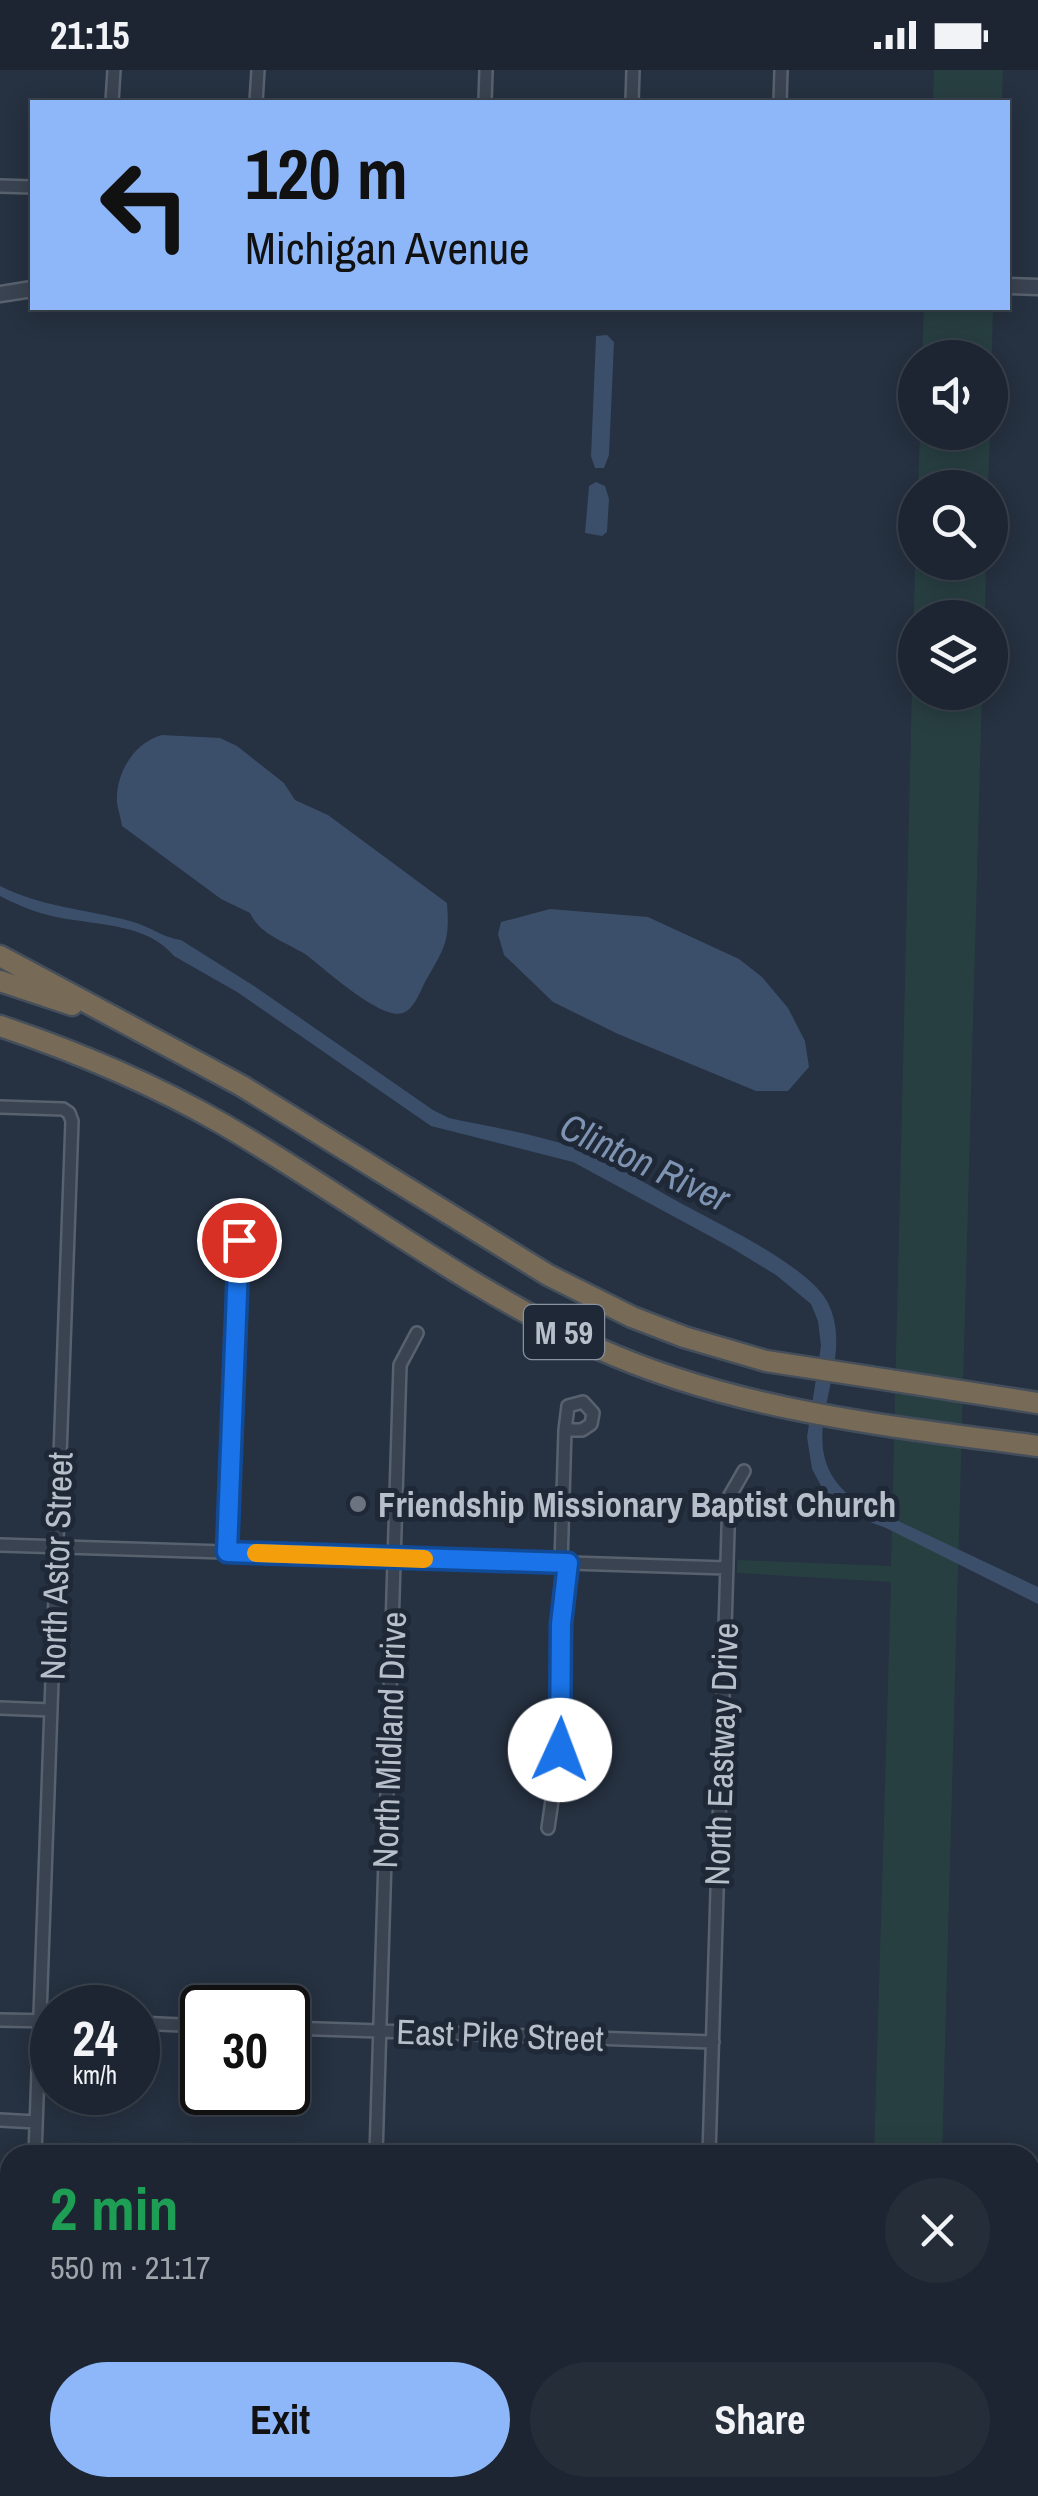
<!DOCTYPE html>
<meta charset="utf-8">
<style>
body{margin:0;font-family:"Archivo Narrow",sans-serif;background:#252d39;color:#f1f3f6;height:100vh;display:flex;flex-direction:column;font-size:38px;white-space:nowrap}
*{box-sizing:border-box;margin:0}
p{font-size:32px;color:#a0a5ab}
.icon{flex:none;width:55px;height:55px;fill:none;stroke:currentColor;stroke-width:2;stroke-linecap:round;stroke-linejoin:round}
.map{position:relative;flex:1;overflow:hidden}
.drawer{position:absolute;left:0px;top:2075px;width:1040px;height:352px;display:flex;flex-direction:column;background:#1c2531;border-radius:30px 30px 0 0;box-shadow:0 5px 25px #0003,0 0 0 2px #3a424d}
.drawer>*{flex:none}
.hud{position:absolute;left:30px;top:30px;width:980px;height:210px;border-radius:0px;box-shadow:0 5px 25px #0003,0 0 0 2px #3a424d;background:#8eb7f9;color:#111;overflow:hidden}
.buttons{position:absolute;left:898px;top:270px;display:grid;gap:20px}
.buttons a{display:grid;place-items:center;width:110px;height:110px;border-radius:50%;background:#1c2531;box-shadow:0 5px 25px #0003,0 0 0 2px #3a424d;font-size:50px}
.speed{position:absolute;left:30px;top:1915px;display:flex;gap:20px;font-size:50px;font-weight:700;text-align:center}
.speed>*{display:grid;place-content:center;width:130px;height:130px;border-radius:50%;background:#1c2531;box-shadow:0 5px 25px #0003,0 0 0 2px #3a424d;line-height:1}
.speed small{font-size:25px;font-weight:400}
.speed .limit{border:5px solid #111;border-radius:15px;background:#fff;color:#111}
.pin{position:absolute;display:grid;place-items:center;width:85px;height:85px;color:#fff;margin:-42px;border:5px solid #fff;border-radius:50%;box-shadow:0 2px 10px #0007}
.me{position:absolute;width:110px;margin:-55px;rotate:2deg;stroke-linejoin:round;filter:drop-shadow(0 0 8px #0008)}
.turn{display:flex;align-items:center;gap:35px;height:210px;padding:0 50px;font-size:45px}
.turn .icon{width:130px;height:130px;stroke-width:2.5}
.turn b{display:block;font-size:70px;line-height:85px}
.round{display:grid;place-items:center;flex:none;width:105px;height:105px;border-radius:52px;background:#252d39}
.overview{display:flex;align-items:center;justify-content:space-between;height:170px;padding:0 50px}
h1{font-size:60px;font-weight:800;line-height:75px;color:#1e9e55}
.cta{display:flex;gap:20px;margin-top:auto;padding:20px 50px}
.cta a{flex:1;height:115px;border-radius:60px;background:#8eb7f9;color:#111;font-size:40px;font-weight:800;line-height:115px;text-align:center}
.cta a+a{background:#252d39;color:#f1f3f6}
.status{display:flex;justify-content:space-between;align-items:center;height:70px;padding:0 50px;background:#1c2531;direction:ltr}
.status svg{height:28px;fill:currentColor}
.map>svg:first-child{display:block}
</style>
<div class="status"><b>21:15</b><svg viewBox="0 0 49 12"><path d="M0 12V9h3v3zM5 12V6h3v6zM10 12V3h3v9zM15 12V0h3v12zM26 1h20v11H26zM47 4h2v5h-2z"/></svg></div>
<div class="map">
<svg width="1038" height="2426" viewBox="0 0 1038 2426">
<rect width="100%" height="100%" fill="#263141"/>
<path fill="#283f42" d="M934,0H1003L1002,32H933Z
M924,238H993L990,352V288L922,287Z
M920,363H990L988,417H918Z
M915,493H986L985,547L915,548V622L982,623L942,2085H874L891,1512L737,1503V1490L891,1496Z"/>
<path fill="#3b4e6a" d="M607,265L614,272L609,385L604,398H595L591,386L596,266Z
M596,412L605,416L609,429L607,462L602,466L585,463L589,416Z
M162,665L220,668L237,676L284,713L295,730L328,745L447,833C450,872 445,877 425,912C420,922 414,939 403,943C381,951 324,898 305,884C286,872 260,865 250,843L221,829L122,756C121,748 118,741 117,733C115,704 134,672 162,665Z
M0,816C42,837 85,839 130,851C148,855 163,868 181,870L257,918L433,1040L449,1048C491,1057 535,1064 575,1078C611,1090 643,1113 677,1131C714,1152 809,1195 828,1233C861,1300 779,1378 858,1432L1038,1517V1534L886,1458L851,1445L825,1423L812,1399L807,1367L821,1276L818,1251L811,1234L776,1205L730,1177L573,1092L431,1056L237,922L174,886C148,854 98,855 61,848C39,844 19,836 0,826Z
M550,839L648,847L739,889L762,907L788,938L805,971L809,997L788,1021H756L618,964L553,932L504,885L498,864L501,852Z"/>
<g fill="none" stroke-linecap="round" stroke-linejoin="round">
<defs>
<path id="minor" d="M112,32L114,0
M256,32L258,0
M485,32L486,0
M632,32L633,0
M780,32L781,0
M0,116L32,117
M0,1037L63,1039L69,1043L72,1051L35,2085
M583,1332L593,1343L591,1354L582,1360H565L568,1336Z
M0,1475L726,1498
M227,1482L236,1179L251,1150
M561,1493L565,1360
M0,1638L51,1640
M548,1758L560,1675L561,1561L567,1493
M0,1950L52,1951
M138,1953L202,1956
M288,1958L713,1972
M0,2050L36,2052
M376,2085L400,1295L417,1263
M709,2085L729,1427L744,1401
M0,2225L10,2233
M0,2258L10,2253
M23,2426V2418
M366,2426V2418
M700,2426V2418"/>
<path id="tertiary" d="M1008,216L1038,217
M0,224L32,219"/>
<path id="motorway" d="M0,886L242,1016L548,1205L632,1247L684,1267L766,1291L1038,1333
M0,911L72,935
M0,956C77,982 151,1013 221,1053C347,1126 464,1218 597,1278C737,1341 888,1356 1038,1376"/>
</defs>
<use href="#minor" stroke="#58616e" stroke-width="16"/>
<use href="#tertiary" stroke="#58616e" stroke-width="19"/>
<use href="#motorway" stroke="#454e5b" stroke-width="25"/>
<use href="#minor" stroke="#3a4351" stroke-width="11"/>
<use href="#tertiary" stroke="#3a4351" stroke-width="14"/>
<use href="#motorway" stroke="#776b57" stroke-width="20"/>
</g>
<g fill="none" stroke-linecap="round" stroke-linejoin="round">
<defs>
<path id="route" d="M239,1170L227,1482L568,1493L561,1554L560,1680"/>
</defs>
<use href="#route" stroke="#114b97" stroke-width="25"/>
<use href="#route" stroke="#1a73e8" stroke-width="18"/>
<path stroke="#f59e0b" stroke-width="18" d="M256,1483L424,1489"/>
</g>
<circle fill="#6b7280" stroke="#1f2836" stroke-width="4" cx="358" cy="1434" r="10"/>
<g text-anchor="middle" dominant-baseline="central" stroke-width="10" stroke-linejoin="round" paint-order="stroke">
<rect fill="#1f2836" stroke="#89929e" stroke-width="2.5" x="524" y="1235" width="80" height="54" rx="8"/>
<g font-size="32" font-weight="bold" fill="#b7bfcb">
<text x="564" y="1262">M 59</text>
</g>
<g font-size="35" font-weight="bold" fill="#b7bfcb" stroke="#1f2836" text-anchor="start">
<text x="378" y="1434">Friendship Missionary Baptist Church</text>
</g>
<g font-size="35" fill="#b7bfcb" stroke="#1f2836">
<text transform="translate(56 1496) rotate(-88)">North Astor Street</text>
<text transform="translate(389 1670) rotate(-88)">North Midland Drive</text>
<text transform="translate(721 1684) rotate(-88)">North Eastway Drive</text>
<text transform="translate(500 1965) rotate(2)">East Pike Street</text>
</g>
<g font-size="38" font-style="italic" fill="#7e94b2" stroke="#1f2836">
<text transform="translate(645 1092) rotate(25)">Clinton River</text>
</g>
</g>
</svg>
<div class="buttons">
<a><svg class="icon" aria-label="sound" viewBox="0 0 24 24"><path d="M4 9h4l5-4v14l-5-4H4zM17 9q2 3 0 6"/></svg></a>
<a><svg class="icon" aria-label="search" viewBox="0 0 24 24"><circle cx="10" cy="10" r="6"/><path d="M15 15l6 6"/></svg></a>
<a><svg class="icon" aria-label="layers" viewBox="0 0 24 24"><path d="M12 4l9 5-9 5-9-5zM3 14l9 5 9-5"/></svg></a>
</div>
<div class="speed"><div>24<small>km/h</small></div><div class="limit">30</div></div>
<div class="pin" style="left:239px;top:1170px;background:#d93025"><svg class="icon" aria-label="arrive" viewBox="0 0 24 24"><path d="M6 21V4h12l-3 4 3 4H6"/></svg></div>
<svg class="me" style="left:560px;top:1680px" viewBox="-20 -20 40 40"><circle r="19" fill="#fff"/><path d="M0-13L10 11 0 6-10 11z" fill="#1a73e8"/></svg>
<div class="hud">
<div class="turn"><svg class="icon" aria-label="left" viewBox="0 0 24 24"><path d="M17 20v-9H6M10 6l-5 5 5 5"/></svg><div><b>120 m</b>Michigan Avenue</div></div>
</div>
<section class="drawer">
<div class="overview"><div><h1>2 min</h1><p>550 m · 21:17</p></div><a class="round"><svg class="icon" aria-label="close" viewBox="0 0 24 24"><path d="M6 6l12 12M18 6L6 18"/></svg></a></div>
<div class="cta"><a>Exit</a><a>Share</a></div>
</section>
</div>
